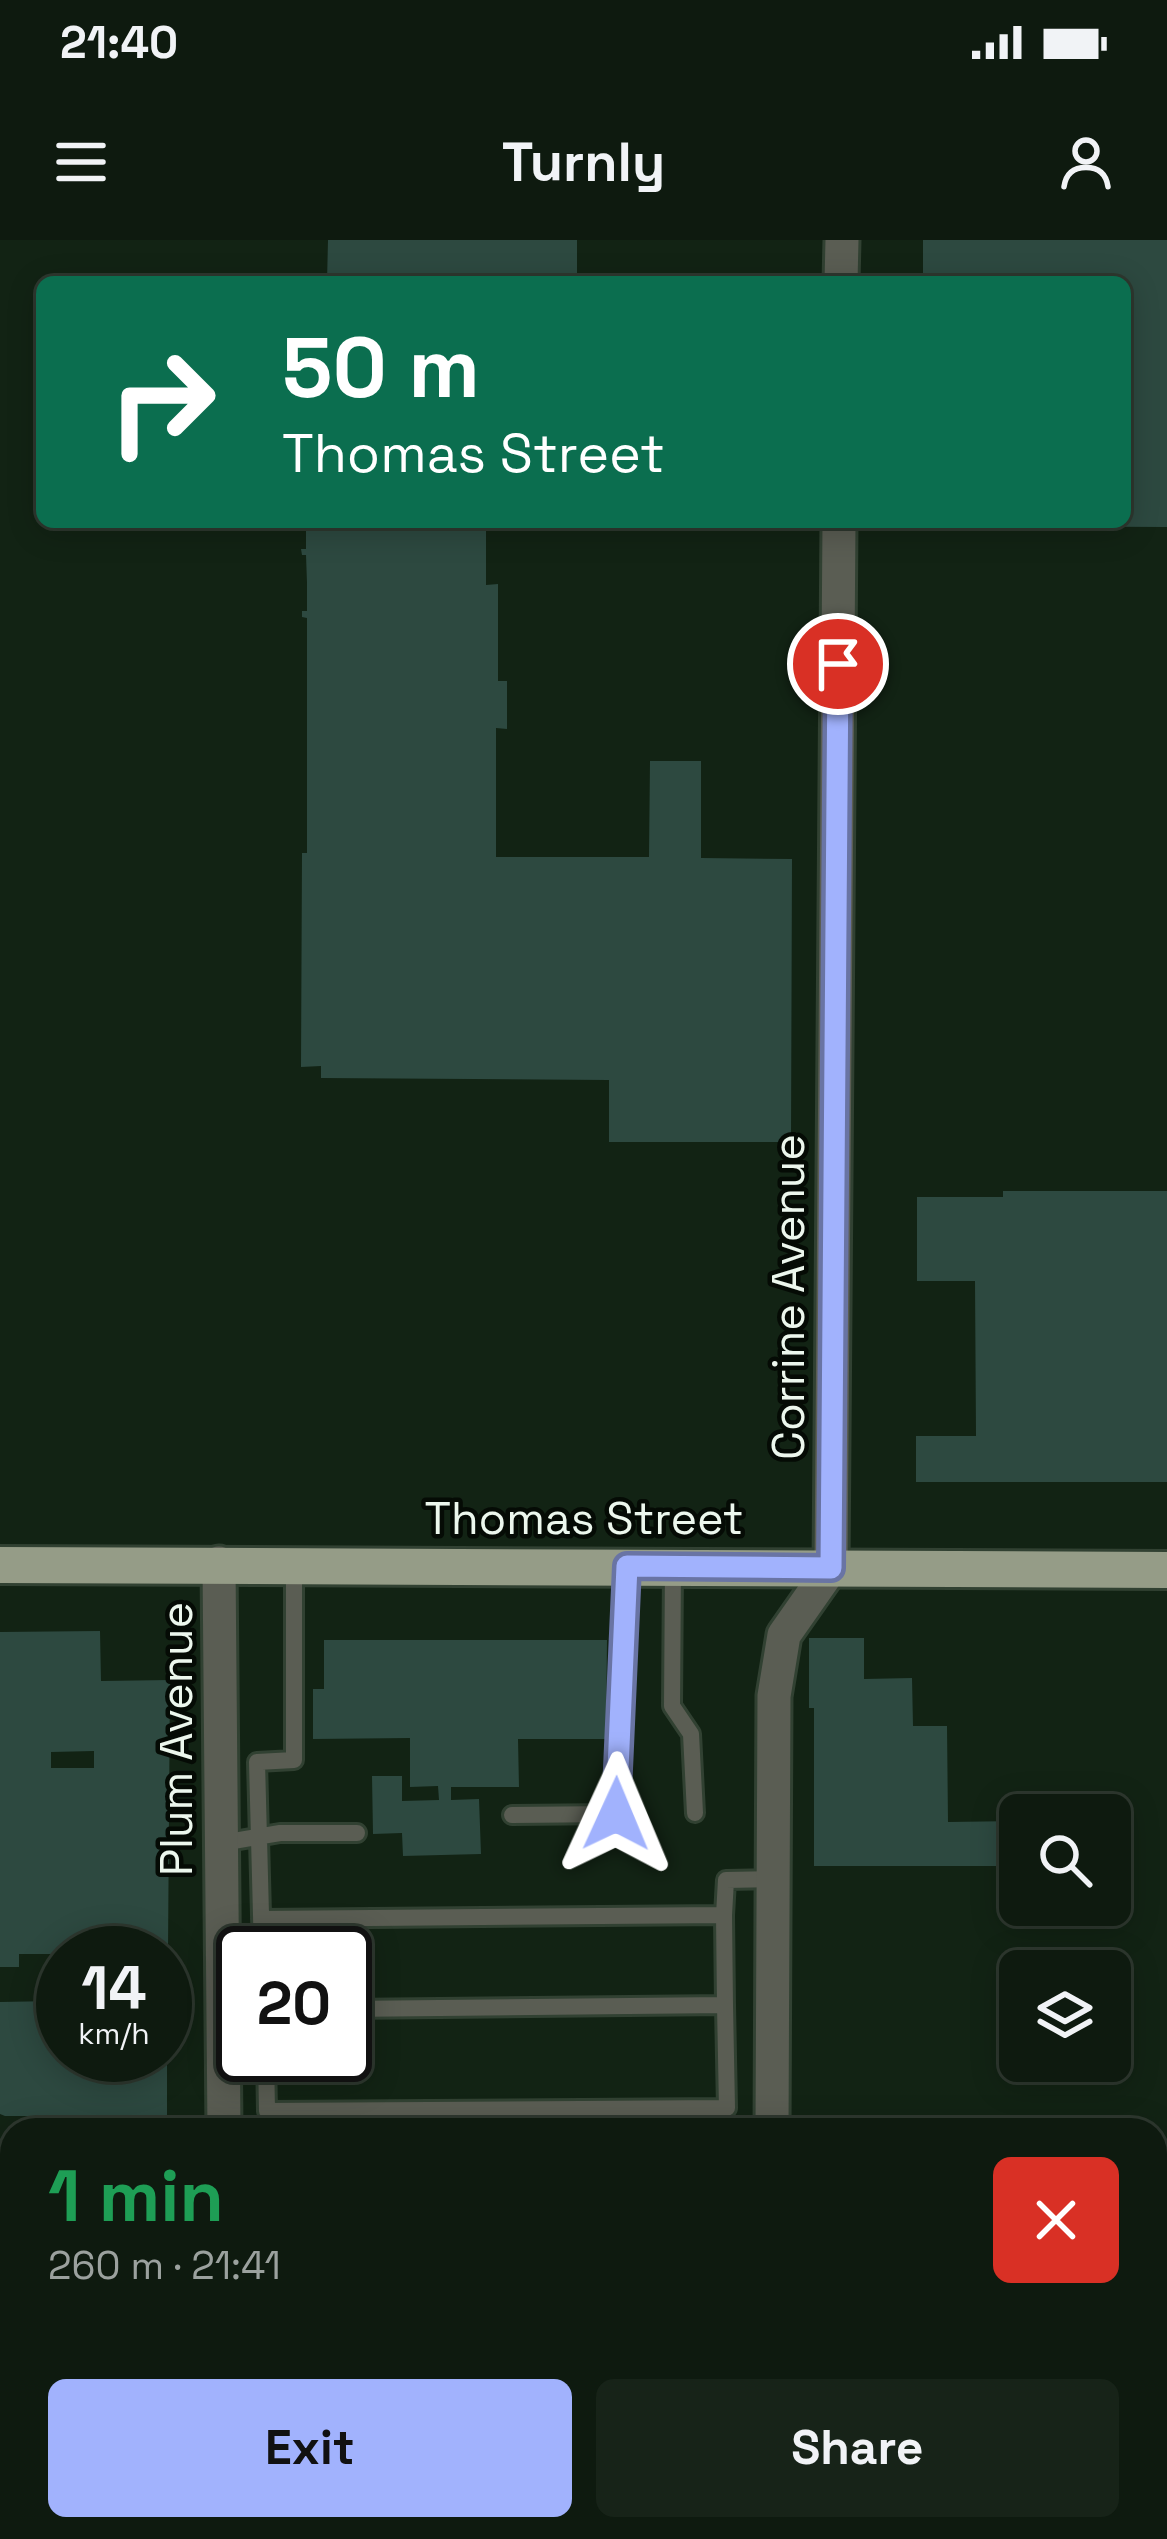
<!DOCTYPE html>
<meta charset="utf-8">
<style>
body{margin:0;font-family:"Space Grotesk",sans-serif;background:#172318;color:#f1f3f6;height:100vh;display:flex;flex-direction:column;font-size:45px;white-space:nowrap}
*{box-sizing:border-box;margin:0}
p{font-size:39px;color:#9ba19e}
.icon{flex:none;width:66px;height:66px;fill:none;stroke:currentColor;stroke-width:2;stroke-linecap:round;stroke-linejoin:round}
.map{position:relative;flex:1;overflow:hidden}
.details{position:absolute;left:0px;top:1878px;width:1167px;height:423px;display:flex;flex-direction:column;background:#0e1a0f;border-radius:36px 36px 0 0;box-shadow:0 6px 30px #0003,0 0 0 3px #2e382f}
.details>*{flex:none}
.banner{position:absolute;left:36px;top:36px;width:1095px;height:252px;border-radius:18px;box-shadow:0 6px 30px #0003,0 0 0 3px #2e382f;background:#0b6e4f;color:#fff;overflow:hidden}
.fabs{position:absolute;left:999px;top:1554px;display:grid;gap:24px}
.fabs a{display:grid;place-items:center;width:132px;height:132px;border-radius:18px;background:#0e1a0f;box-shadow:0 6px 30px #0003,0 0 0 3px #2e382f;font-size:60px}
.speed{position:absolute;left:36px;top:1686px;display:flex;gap:24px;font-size:60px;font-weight:700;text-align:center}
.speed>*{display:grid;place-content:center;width:156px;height:156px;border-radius:50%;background:#0e1a0f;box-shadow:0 6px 30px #0003,0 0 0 3px #2e382f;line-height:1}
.speed small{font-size:30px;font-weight:400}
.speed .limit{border:6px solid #111;border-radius:18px;background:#fff;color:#111}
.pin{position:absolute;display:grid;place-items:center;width:102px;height:102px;color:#fff;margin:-51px;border:6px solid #fff;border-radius:50%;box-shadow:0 3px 12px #0007}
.me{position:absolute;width:132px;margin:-66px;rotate:1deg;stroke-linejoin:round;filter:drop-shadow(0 0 9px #0008)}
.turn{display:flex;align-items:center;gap:42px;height:252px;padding:0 48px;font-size:54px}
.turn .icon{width:156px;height:156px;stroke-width:2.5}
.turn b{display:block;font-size:84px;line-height:102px}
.round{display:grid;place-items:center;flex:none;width:126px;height:126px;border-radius:18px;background:#172318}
.headline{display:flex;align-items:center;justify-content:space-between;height:204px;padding:0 48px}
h1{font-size:72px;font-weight:800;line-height:90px;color:#1e9e55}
.button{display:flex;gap:24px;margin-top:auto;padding:24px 48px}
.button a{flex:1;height:138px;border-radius:18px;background:#a1b2fd;color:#111;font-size:48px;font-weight:800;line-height:138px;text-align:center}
.button a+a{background:#172318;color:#f1f3f6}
.status{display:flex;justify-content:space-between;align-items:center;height:84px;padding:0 60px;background:#0e1a0f;direction:ltr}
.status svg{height:33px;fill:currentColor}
header{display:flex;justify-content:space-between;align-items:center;height:156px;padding:0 48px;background:#0e1a0f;font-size:54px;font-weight:800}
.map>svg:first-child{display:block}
</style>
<div class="status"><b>21:40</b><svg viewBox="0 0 49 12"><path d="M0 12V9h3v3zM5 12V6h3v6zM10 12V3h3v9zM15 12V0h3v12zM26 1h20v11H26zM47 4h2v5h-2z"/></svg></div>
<header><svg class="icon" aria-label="menu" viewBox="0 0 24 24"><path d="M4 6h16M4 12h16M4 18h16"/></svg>Turnly<svg class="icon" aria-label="person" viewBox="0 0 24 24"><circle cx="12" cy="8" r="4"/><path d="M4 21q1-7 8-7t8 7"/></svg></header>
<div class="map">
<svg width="1167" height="2299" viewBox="0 0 1167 2299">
<rect width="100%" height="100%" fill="#122314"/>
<path fill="#2d4940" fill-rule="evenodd" d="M328,0H577V42H327Z
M923,0H1167V287L987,286L988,282H1125V42H923Z
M306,282H486V345L498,344V441H507V489L496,488V617H649L650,521H701V618L792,619L791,902H609V840L321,838V826L301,827L302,613H307V378L302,377V371H307V343L306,315H302L301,309H306Z
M1003,951H1167V1242H916V1196H976L975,1041H917V957H1003Z
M100,1391L101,1441L170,1440L168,1712L63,1713V1815H167V1876H5L0,1874V1762L54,1761V1714H19V1727H0V1392ZM94,1511V1528H51V1512Z
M809,1398H864V1439L912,1438L913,1486H947L948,1582L1020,1581V1626H814V1468H809Z
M324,1400H607L606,1499H518L519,1547H451V1560L479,1559L481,1614L403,1616L402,1593L373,1594L372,1536H402V1561L439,1560L438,1546L410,1547V1498L313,1499V1449H324Z
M0,2035H12V2131H0Z
M34,2289H163V2299H34Z
M631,2289H666V2295L665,2299H639V2294L631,2295Z
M849,2289H914V2299H850Z
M941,2289H983V2299H941Z"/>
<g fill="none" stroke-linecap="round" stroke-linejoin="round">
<defs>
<path id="lane" d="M673,1327L672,1466L691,1494L695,1573
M512,1575L616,1574L627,1327
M222,1603L280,1593H357
M724,1675L726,1640L773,1639
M261,1679L724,1675L725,1765
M262,1713L257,1522L294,1520V1325
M266,1815L267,1871L727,1868L725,1765L345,1769
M0,2020H12"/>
<path id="street" d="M841,42L842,0
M219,1323L224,1890
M772,1890L774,1456L784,1395L831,1328L839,282
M1155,2146H1167
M228,2289V2299"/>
<path id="primary" d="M0,1325L1167,1330"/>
</defs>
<use href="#lane" stroke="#314132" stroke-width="22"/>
<use href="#street" stroke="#314132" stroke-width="39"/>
<use href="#primary" stroke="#314132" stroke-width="42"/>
<use href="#lane" stroke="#5a5d53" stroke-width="16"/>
<use href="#street" stroke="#5a5d53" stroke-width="33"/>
<use href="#primary" stroke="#959c87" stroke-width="36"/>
</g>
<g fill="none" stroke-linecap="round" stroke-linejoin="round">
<defs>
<path id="route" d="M616,1574L627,1326L831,1328L838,424"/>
</defs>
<use href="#route" stroke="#6974a4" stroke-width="30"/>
<use href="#route" stroke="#a1b2fd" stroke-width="21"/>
</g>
<g text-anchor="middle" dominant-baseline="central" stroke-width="9" stroke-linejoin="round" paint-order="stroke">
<g font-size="45" fill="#ecf7ed" stroke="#050b05">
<text transform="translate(788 1057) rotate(-90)">Corrine Avenue</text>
<text x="584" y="1278">Thomas Street</text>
<text transform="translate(176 1499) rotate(-90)">Plum Avenue</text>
</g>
</g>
</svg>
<div class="fabs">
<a><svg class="icon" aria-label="search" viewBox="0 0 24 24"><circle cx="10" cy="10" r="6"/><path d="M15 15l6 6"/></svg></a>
<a><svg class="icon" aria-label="layers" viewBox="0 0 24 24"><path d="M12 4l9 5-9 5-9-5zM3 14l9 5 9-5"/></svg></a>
</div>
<div class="speed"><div>14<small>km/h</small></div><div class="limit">20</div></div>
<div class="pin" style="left:838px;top:424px;background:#d93025"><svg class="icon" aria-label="arrive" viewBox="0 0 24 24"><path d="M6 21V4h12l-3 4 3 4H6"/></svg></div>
<svg class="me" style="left:616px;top:1574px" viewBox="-20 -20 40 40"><path d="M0-17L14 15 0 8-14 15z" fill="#a1b2fd" stroke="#fff" stroke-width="4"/></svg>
<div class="banner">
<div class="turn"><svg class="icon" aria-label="right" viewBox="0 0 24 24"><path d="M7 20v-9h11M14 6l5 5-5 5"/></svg><div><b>50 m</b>Thomas Street</div></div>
</div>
<section class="details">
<div class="headline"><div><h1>1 min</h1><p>260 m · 21:41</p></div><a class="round" style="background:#d93025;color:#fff"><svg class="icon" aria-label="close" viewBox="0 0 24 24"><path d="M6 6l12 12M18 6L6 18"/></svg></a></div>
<div class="button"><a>Exit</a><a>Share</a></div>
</section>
</div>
